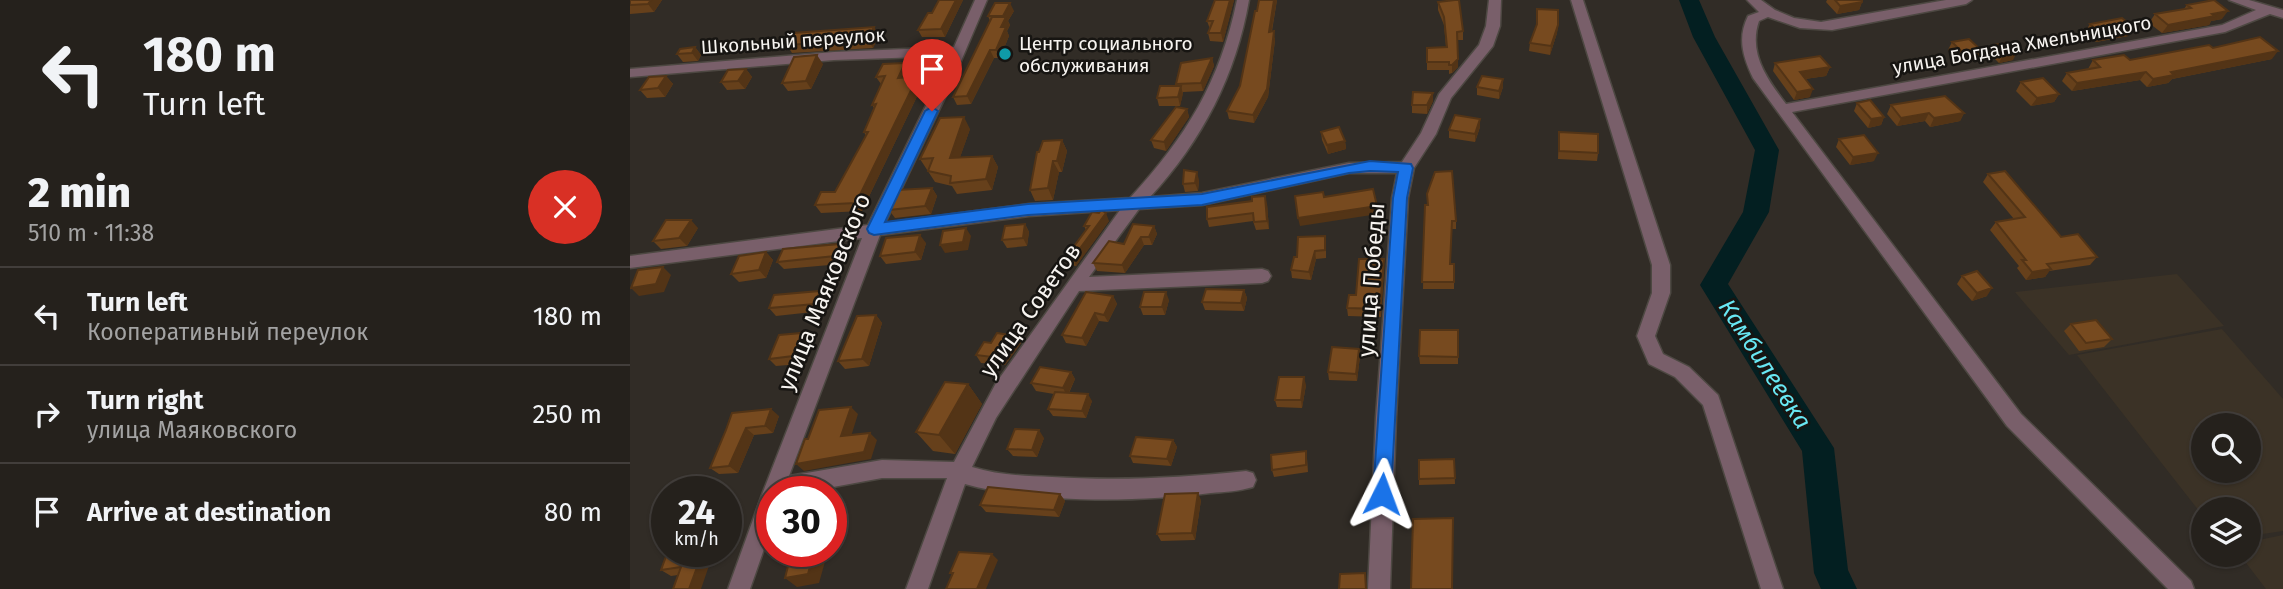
<!DOCTYPE html>
<meta charset="utf-8">
<style>
body{margin:0;font-family:"Fira Sans",sans-serif;background:#2d2925;color:#f1f3f6;height:100vh;display:flex;flex-direction:column;font-size:26px;white-space:nowrap}
*{box-sizing:border-box;margin:0}
p{font-size:23px;color:#a3a3a3}
.icon{flex:none;width:38px;height:38px;fill:none;stroke:currentColor;stroke-width:2;stroke-linecap:round;stroke-linejoin:round}
.map{position:relative;flex:1;overflow:hidden}
.details{display:flex;flex-direction:column;background:#25211c;width:630px}
.details>*{flex:none}
.banner{background:#25211c;color:#f1f3f6;overflow:hidden}
.buttons{position:absolute;left:1561px;top:413px;display:grid;gap:14px}
.buttons a{display:grid;place-items:center;width:70px;height:70px;border-radius:50%;background:#25211c;box-shadow:0 2px 5px #0004,0 0 0 2px #423e3b;font-size:35px}
.speed{position:absolute;left:21px;top:476px;display:flex;gap:14px;font-size:35px;font-weight:700;text-align:center}
.speed>*{display:grid;place-content:center;width:91px;height:91px;border-radius:50%;background:#25211c;box-shadow:0 2px 5px #0004,0 0 0 2px #423e3b;line-height:1}
.speed small{font-size:18px;font-weight:400}
.speed .limit{border:10px solid #d22;background:#fff;color:#111}
.pin{position:absolute;display:grid;place-items:center;width:60px;height:60px;color:#fff;margin:-72px -30px;border-radius:50% 50% 50% 0;rotate:-45deg;box-shadow:0 0 7px #0007}
.pin .icon{rotate:45deg}
.me{position:absolute;width:77px;margin:-38px;rotate:3deg;stroke-linejoin:round;filter:drop-shadow(0 0 5px #0008)}
.turn{display:flex;align-items:center;gap:24px;height:147px;padding:0 28px;font-size:32px}
.turn .icon{width:91px;height:91px;stroke-width:2.5}
.turn b{display:block;font-size:49px;line-height:60px}
.round{display:grid;place-items:center;flex:none;width:74px;height:74px;border-radius:37px;background:#2d2925}
.headline{display:flex;align-items:center;justify-content:space-between;height:119px;padding:0 28px}
h1{font-size:42px;font-weight:800;line-height:52px}
ul{padding:0;list-style:none}
li{display:flex;align-items:center;gap:21px;height:98px;padding:0 28px;border-top:2px solid #423e3b}
li div{flex:1}
li b{display:block;font-size:26px}
li em{font-style:normal}
main{display:flex;flex:1;min-height:0}
.map>svg:first-child{display:block}
</style>
<main>
<section class="details">
<div class="banner">
<div class="turn"><svg class="icon" aria-label="left" viewBox="0 0 24 24"><path d="M17 20v-9H6M10 6l-5 5 5 5"/></svg><div><b>180 m</b>Turn left</div></div>
</div>
<div class="headline"><div><h1>2 min</h1><p>510 m · 11:38</p></div><a class="round" style="background:#d93025;color:#fff"><svg class="icon" aria-label="close" viewBox="0 0 24 24"><path d="M6 6l12 12M18 6L6 18"/></svg></a></div>
<ul>
<li><svg class="icon" aria-label="left" viewBox="0 0 24 24"><path d="M17 20v-9H6M10 6l-5 5 5 5"/></svg><div><b>Turn left</b><p>Кооперативный переулок</p></div><em>180 m</em></li>
<li><svg class="icon" aria-label="right" viewBox="0 0 24 24"><path d="M7 20v-9h11M14 6l5 5-5 5"/></svg><div><b>Turn right</b><p>улица Маяковского</p></div><em>250 m</em></li>
<li><svg class="icon" aria-label="arrive" viewBox="0 0 24 24"><path d="M6 21V4h12l-3 4 3 4H6"/></svg><div><b>Arrive at destination</b></div><em>80 m</em></li>
</ul>
</section>
<div class="map">
<svg width="1653" height="589" viewBox="0 0 1653 589">
<rect width="100%" height="100%" fill="#312c26"/>
<path fill="#3b3226" fill-rule="evenodd" d="M1547,274L1594,326L1439,355L1385,292Z
M1592,329L1653,399V531L1619,536V509H1573V516L1447,355ZM1619,425V471H1573V425Z
M1653,535V589H1636L1610,555H1619V542Z"/>
<g fill="none" stroke-linecap="round" stroke-linejoin="round">
<path fill="#031f21" fill-rule="evenodd" d="M1049,0H1069L1085,37L1149,150L1139,212L1098,284L1204,448L1218,570L1227,589H1191L1184,573L1172,451L1070,285L1113,212L1125,150L1063,37Z"/>
<defs>
<path id="minor" d="M345,0H357L320,87L255,223L399,204L500,198C556,137 590,82 607,0H619C606,75 572,141 520,197L572,193L719,163L772,162L791,133L809,94L849,45L856,26L859,0H871L870,26L863,46L821,98L806,134L784,168L778,198L766,417L760,589H738L746,417L762,198L767,173H719L572,205L509,209L459,277L632,269L638,271L641,276L638,281L632,283L449,291L366,418L342,467C368,475 394,476 422,477C487,481 551,478 616,471L623,473L626,480L623,487C610,491 595,492 581,493C508,502 405,504 335,484L298,589H276L317,478H252L176,492H142V526L120,589H98L133,492L232,238L0,268V256L238,225L320,56L204,60L0,77V69L204,52L324,47ZM490,210L366,383L324,462L252,460L159,476L250,235L399,216Z
M941,0H953L1040,265V293L1025,336L1033,354L1059,367L1088,395L1153,589H1131L1073,405L1045,377L1019,364L1007,336L1022,293V265Z
M1117,0H1131L1145,10L1164,18L1191,22L1316,0H1342L1336,4L1202,30L1170,28L1138,17L1129,21C1118,53 1137,79 1156,104L1592,25L1626,10L1599,0H1619L1653,10V18L1640,14L1595,32L1162,112L1391,414L1561,581L1564,589H1538L1377,426L1123,78C1113,57 1107,38 1118,16L1129,12Z"/>
</defs>
<use href="#minor" stroke="#4d4842" stroke-width="3"/>
<use href="#minor" fill="#795f6a" fill-rule="evenodd"/>
</g>
<path fill="#66401b" d="M0,0H32L24,12L0,14Z
M309,0H333L315,37H292L288,30L302,13Z
M585,0H604L593,42L580,41L578,33L580,29L577,21Z
M647,0L642,31L645,40L638,97L624,123L599,119L597,111L610,86L627,11Z
M1197,0H1232V2L1229,10L1207,14L1196,2Z
M808,2L833,31V40H827L828,67L822,73L819,74V70H797V48L816,47L814,25L808,10Z
M1557,5L1592,19L1581,21L1579,25L1532,33L1519,23L1525,14L1553,10Z
M384,11L378,21L380,25L377,31L379,36L370,58H364L341,104L327,105L323,97L360,21L358,16Z
M1460,24L1498,36L1466,42L1455,32Z
M928,25L927,33L920,55L899,51L900,43Z
M244,27L249,35L243,48L162,53L157,45Z
M1322,42L1347,59L1330,62L1318,50Z
M1363,45L1383,60L1369,63L1359,53Z
M65,47L71,55L68,61L53,62L47,54Z
M1583,48L1642,59L1542,79L1538,83L1517,87L1510,80L1442,91L1432,81L1437,73L1458,69L1463,60H1500Z
M582,58L584,66L573,91L553,92L550,106H529L527,98L546,86V84Z
M275,63L279,72L277,77L288,76L293,84L232,211L191,213L185,205L205,192L236,136L234,132L244,108L242,105L251,84L246,77Z
M1145,63L1200,67L1196,76L1175,79L1180,97L1164,100L1143,71Z
M193,64L181,89L158,91L152,83Z
M116,69L122,77L115,89L97,90L91,82Z
M36,76L43,84L35,97L17,98L10,90Z
M1391,82L1429,94L1424,102L1401,106L1386,91Z
M847,87H873L869,99L847,95Z
M803,93V101L797,114L782,113V105Z
M1227,103L1254,117L1251,125L1238,128L1224,111Z
M1261,105L1334,113L1330,121L1300,127L1295,121L1267,126L1257,114Z
M557,109L559,117L536,151L524,148L521,140Z
M850,119V127L845,142L819,138V130Z
M340,129L330,157L362,156L368,167L362,190L327,194L322,186L305,182L290,159Z
M691,132L715,141L716,149L698,154L692,140Z
M929,132L968,153L967,161L928,159Z
M1209,139L1244,161L1220,165L1206,147Z
M432,140L437,151L432,172H429L423,200L405,201L400,190L409,152Z
M1358,174L1431,237L1467,257L1460,265L1419,271L1415,277L1396,280L1387,268L1389,266L1360,230L1366,222L1384,219L1353,182Z
M569,180L568,191L555,192L553,184Z
M302,188L307,196L301,214L265,218L259,210Z
M637,204L639,229L626,230L623,221L579,227L577,219Z
M795,205L826,221V229H822L820,264H824V289H793Z
M479,221L446,266L440,265L436,257L456,230L454,226Z
M395,224L399,232L397,246L377,248L372,240Z
M524,226L527,234L522,245H514L495,273L467,271L463,263Z
M68,228L57,246L31,249L23,241Z
M695,236L696,244V258L686,259L681,280L662,278L661,270L667,257Z
M296,243L291,260L256,264L250,256Z
M136,252L143,260L136,278L109,282L101,274Z
M216,252L211,264L154,269L147,262Z
M754,259V267L751,317L718,316L717,308Z
M1332,276L1357,296L1342,301L1327,284Z
M614,290L617,298L614,311L575,310L572,302Z
M190,291L197,299L192,311L146,316L139,308Z
M483,296L487,304L478,322L469,321L456,346L436,343L432,335Z
M539,300L535,315H513L510,307Z
M246,315L252,323L239,366L215,369L208,361Z
M1441,324L1482,339L1474,347L1449,351L1434,331Z
M828,330V364H790L789,356Z
M172,333L179,341L170,364L146,366L139,359Z
M386,336L391,343L375,365L351,363L346,355L361,343Z
M729,349L730,356L727,381L699,380L698,372Z
M441,372L445,379L439,393L462,401L456,418L423,416L418,409L424,394L406,391L401,383Z
M338,384L352,404L325,454L303,451L286,432Z
M676,385L672,408L647,407L645,400Z
M149,416L143,433L124,435L108,473L89,474L80,468L96,430Z
M414,438L407,457L383,456L377,449Z
M543,440L547,447L541,466L503,463L500,456Z
M676,451L677,458L678,472L644,477L642,470Z
M824,459L825,484L789,485V460Z
M430,494L435,501L429,517L356,512L350,505Z
M571,500L565,540L531,541L527,534Z
M84,551L48,575L41,576L31,570Z"/>
<path fill="#533416" d="M21,0H32L24,12L18,4Z
M326,0H333L315,37L311,29Z
M600,0H604L593,42L591,33Z
M644,0H647L640,40L639,32Z
M1232,2L1229,10L1207,14L1210,6Z
M380,3L384,11L378,21L380,25L377,31L379,36L370,58L366,50L371,27L375,20L373,16Z
M1598,11L1592,19L1581,21L1579,25L1532,33L1538,25Z
M928,25L927,33L920,55L921,46Z
M244,27L249,35L243,48L238,40Z
M1504,28L1498,36L1466,42L1471,34Z
M644,31L645,40L638,97L624,123L623,115Z
M65,47L71,55L68,61L62,53Z
M360,50L364,58L341,104L337,96Z
M1352,51L1347,59L1330,62L1334,54Z
M1648,51L1642,59L1542,79L1538,83L1517,87L1523,79L1541,72Z
M1387,52L1383,60L1369,63L1373,55Z
M187,55L193,64L181,89L176,81Z
M582,58L584,66L573,91L571,83Z
M828,59V67L822,73V65Z
M275,63L279,72L272,86L268,78Z
M1200,67L1196,76L1167,80L1170,72Z
M116,69L122,77L115,89L108,81Z
M1516,72L1510,80L1442,91L1447,83Z
M36,76L43,84L35,97L28,88Z
M288,76L293,84L232,211L226,203Z
M873,79V87L869,99V91Z
M551,86L553,94L550,106L548,97Z
M1183,89L1180,97L1164,100L1167,92Z
M803,93V101L797,114V105Z
M1429,94L1424,102L1401,106L1407,98Z
M557,109L559,117L536,151L534,142Z
M1299,113L1295,121L1267,126L1271,118Z
M1334,113L1330,121L1300,127L1304,118Z
M334,117L340,129L326,169L320,158Z
M1254,117L1251,125L1238,128L1241,119Z
M850,119V127L845,142V134Z
M432,140L437,151L432,172L427,161Z
M715,141L716,149L698,154L697,145Z
M1248,153L1244,161L1220,165L1223,157Z
M362,156L368,167L362,190L356,179Z
M423,161L429,172L423,200L418,188Z
M567,172L569,180L568,191L565,183Z
M302,188L307,196L301,214L295,206Z
M635,196L637,204L639,229L637,221Z
M747,206L748,214L670,226L668,218Z
M476,213L479,221L446,266L443,258Z
M61,220L68,228L57,246L49,238Z
M395,224L399,232L397,246L393,238Z
M524,226L527,234L522,245L519,237Z
M336,228L341,236L338,250L315,253L310,245Z
M290,235L296,243L291,260L285,252Z
M511,237L514,245L495,273L492,265Z
M210,244L216,252L211,264L205,256Z
M685,251L686,259L681,280L679,272Z
M136,252L143,260L136,278L129,270Z
M754,259V267L751,317L750,309Z
M33,267L41,275L34,292L9,296L1,288Z
M1421,269L1415,277L1396,280L1402,272Z
M1362,288L1357,296L1342,301L1347,293Z
M614,290L617,298L614,311L611,303Z
M190,291L197,299L192,311L185,304Z
M536,292L539,300L535,315L532,307Z
M483,296L487,304L478,322L474,315Z
M465,313L469,321L456,346L452,338Z
M246,315L252,323L239,366L232,359Z
M172,333L179,341L170,364L163,356Z
M386,336L391,343L375,365L370,358Z
M729,349L730,356L727,381L726,374Z
M441,372L445,379L437,396L433,388Z
M674,377L676,385L672,408L671,400Z
M338,384L352,404L325,454L309,435Z
M458,394L462,401L456,418L452,411Z
M221,407L228,414L219,443L211,436Z
M141,409L149,416L143,433L135,426Z
M116,428L124,435L108,473L99,466Z
M409,430L414,438L407,457L402,450Z
M240,433L247,440L241,459L174,471L166,464Z
M543,440L547,447L541,466L537,459Z
M201,489L211,498L201,537V492H200Z
M568,493L571,500L565,540L562,533Z
M430,494L435,501L429,517L424,510Z
M73,551H84L71,589H59Z
M184,551H198L189,583L167,587L155,578Z
M362,554L368,560L356,589H347Z"/>
<path fill="#774a1f" stroke="#533416" stroke-width="2" d="M0,0H21L18,4L0,5Z
M309,0H326L311,29L288,30L298,13H302Z
M585,0H600L591,33H578L583,21H577Z
M629,0H644L639,32L644,31L637,89L623,115L597,111L610,86L625,11H627Z
M825,0H829L833,31L827,32L828,59L822,65H819V62H797V48L817,47L814,17L808,2Z
M1205,0H1232V2L1210,6Z
M1584,0L1598,11L1582,14L1585,16L1538,25L1525,14L1561,8L1557,5Z
M365,3H380L373,16H358Z
M907,9L928,10V25L921,46L900,43L907,24Z
M362,17H376L371,27H376L366,50H360L337,96L323,97Z
M1492,18L1504,28L1471,34L1460,24Z
M244,27L238,40L157,45L163,33Z
M1630,37L1648,51L1541,72L1544,75L1523,79L1516,72L1447,83L1437,73L1470,67L1463,60L1494,55L1500,60L1579,45L1583,48Z
M1339,39L1352,51L1334,54L1322,42Z
M1378,43L1387,52L1373,55L1363,45Z
M65,47L62,53L47,54L50,49Z
M187,55L176,81L152,83L164,57Z
M1190,56L1200,67L1170,72L1183,89L1167,92L1145,63Z
M582,58L571,83L546,84L551,63Z
M275,63L268,78L288,76L226,203L185,205L191,192H205L238,132H234L246,104L242,105L255,76L246,77L253,64Z
M116,69L108,81L91,82L98,70Z
M36,76L28,88L10,90L19,77Z
M852,76L873,79L869,91L847,87Z
M1413,78L1429,94L1407,98L1391,82Z
M530,86H551L548,97L527,98Z
M783,92L803,93L797,105H782Z
M1315,96L1334,113L1304,118L1299,113L1271,118L1261,105Z
M1240,100L1254,117L1241,119L1227,103Z
M546,107L557,109L534,142L521,140Z
M825,115L850,119L845,134L819,130Z
M334,117L320,158L362,156L356,179L320,183L321,176L298,171L303,158L290,159L310,118Z
M709,127L715,141L697,145L691,132Z
M929,132L968,134V153L929,151Z
M1234,135L1248,153L1223,157L1209,139Z
M432,140L427,161H423L418,188L400,190L407,152H409L413,141Z
M554,170L567,172L565,183L553,184Z
M822,171L826,221H822L820,264H824V282H792L795,205H798L797,194L805,172Z
M1375,171L1431,237L1448,234L1467,257L1417,264L1421,269L1402,272L1392,260H1396L1366,222L1395,217L1358,174Z
M302,188L295,206L259,210L267,190Z
M743,189L747,206L668,218L665,196L693,192L694,197Z
M635,196L637,221L624,222L623,213L577,219V207L622,201V197Z
M471,210L476,213L443,258L436,257L459,226H454L462,212L469,213Z
M36,220H61L49,238L23,241Z
M395,224L393,238L372,240L375,226Z
M503,224L524,226L519,237H511L492,265L463,263L479,241L494,244Z
M336,228L333,242L310,245L313,231Z
M290,235L285,252L250,256L256,238Z
M695,236V250L685,251L679,272L661,270L664,257H667L668,237Z
M210,244L205,256L147,262L153,249Z
M136,252L129,270L101,274L109,256Z
M729,259H754L750,309L717,308L719,295H726Z
M33,267L26,284L1,288L8,270Z
M1347,271L1362,288L1347,293L1332,276Z
M576,289L614,290L611,303L572,302Z
M190,291L185,304L139,308L144,295Z
M456,292L483,296L474,315L465,313L452,338L432,335Z
M514,292H536L532,307H510Z
M246,315L232,359L208,361L227,316Z
M1466,320L1482,339L1456,343L1441,324Z
M790,330H828V357L789,356Z
M172,333L163,356L139,359L149,335Z
M367,333L386,336L370,358L346,355L354,342L361,343Z
M702,347L729,349L726,374L698,372Z
M410,367L441,372L433,388L401,383Z
M649,377H674L671,400H645Z
M315,382L338,384L309,435L286,432Z
M425,392L458,394L452,411L418,409Z
M221,407L211,436L240,433L234,452L166,464L175,439H178L189,410Z
M141,409L135,426L116,428L99,466L80,468L96,430L102,413Z
M385,429L409,430L402,450L377,449Z
M506,437L543,440L537,459L500,456Z
M676,451V465L642,470L641,455Z
M824,459L825,478L789,479V460Z
M358,487L430,494L424,510L350,505Z
M201,489L200,492H180Z
M568,493L562,533L527,534L535,494Z
M823,518L822,589H781L783,519Z
M38,551H73L59,589H43L51,567L31,570Z
M158,551H184L178,574L155,578L161,554L157,555Z
M329,552L362,554L347,589H316L323,573H320Z
M735,573L736,589H709L710,574Z"/>
<path fill="#1a73e8" stroke="#114b97" stroke-width="2" d="M302,107L308,111L255,222L398,204L572,194L740,161L781,164L783,168L777,198L761,494L759,500L752,503L745,500L743,494L763,198L768,172L740,171L719,173L572,205L398,215L244,235L239,233L237,229L295,111Z"/>
<circle fill="#0f9aa8" stroke="#171512" stroke-width="2.5" cx="375" cy="54" r="7"/>
<g text-anchor="middle" dominant-baseline="central" stroke-width="5" stroke-linejoin="round" paint-order="stroke">
<g font-size="19" fill="#f7f4f0" stroke="#171512">
<text transform="translate(163 41) rotate(-4)">Школьный переулок</text>
<text transform="translate(1392 45) rotate(-10)">улица Богдана Хмельницкого</text>
</g>
<g font-size="19" fill="#f7f4f0" stroke="#171512" text-anchor="start">
<text x="389" y="43">Центр социального<tspan x="389" dy="22">обслуживания</tspan></text>
</g>
<g font-size="23" fill="#f7f4f0" stroke="#171512">
<text transform="translate(741 280) rotate(-86)">улица Победы</text>
<text transform="translate(194 292) rotate(-68)">улица Маяковского</text>
<text transform="translate(400 310) rotate(-55)">улица Советов</text>
</g>
<g font-size="24" font-style="italic" fill="#68e8f4" stroke="#171512">
<text transform="translate(1135 364) rotate(57)">Камбилеевка</text>
</g>
</g>
</svg>
<div class="buttons">
<a><svg class="icon" aria-label="search" viewBox="0 0 24 24"><circle cx="10" cy="10" r="6"/><path d="M15 15l6 6"/></svg></a>
<a><svg class="icon" aria-label="layers" viewBox="0 0 24 24"><path d="M12 4l9 5-9 5-9-5zM3 14l9 5 9-5"/></svg></a>
</div>
<div class="speed"><div>24<small>km/h</small></div><div class="limit">30</div></div>
<div class="pin" style="left:302px;top:111px;background:#d93025"><svg class="icon" aria-label="arrive" viewBox="0 0 24 24"><path d="M6 21V4h12l-3 4 3 4H6"/></svg></div>
<svg class="me" style="left:752px;top:494px" viewBox="-20 -20 40 40"><path d="M0-17L14 15 0 8-14 15z" fill="#1a73e8" stroke="#fff" stroke-width="4"/></svg>
</div>
</main>
